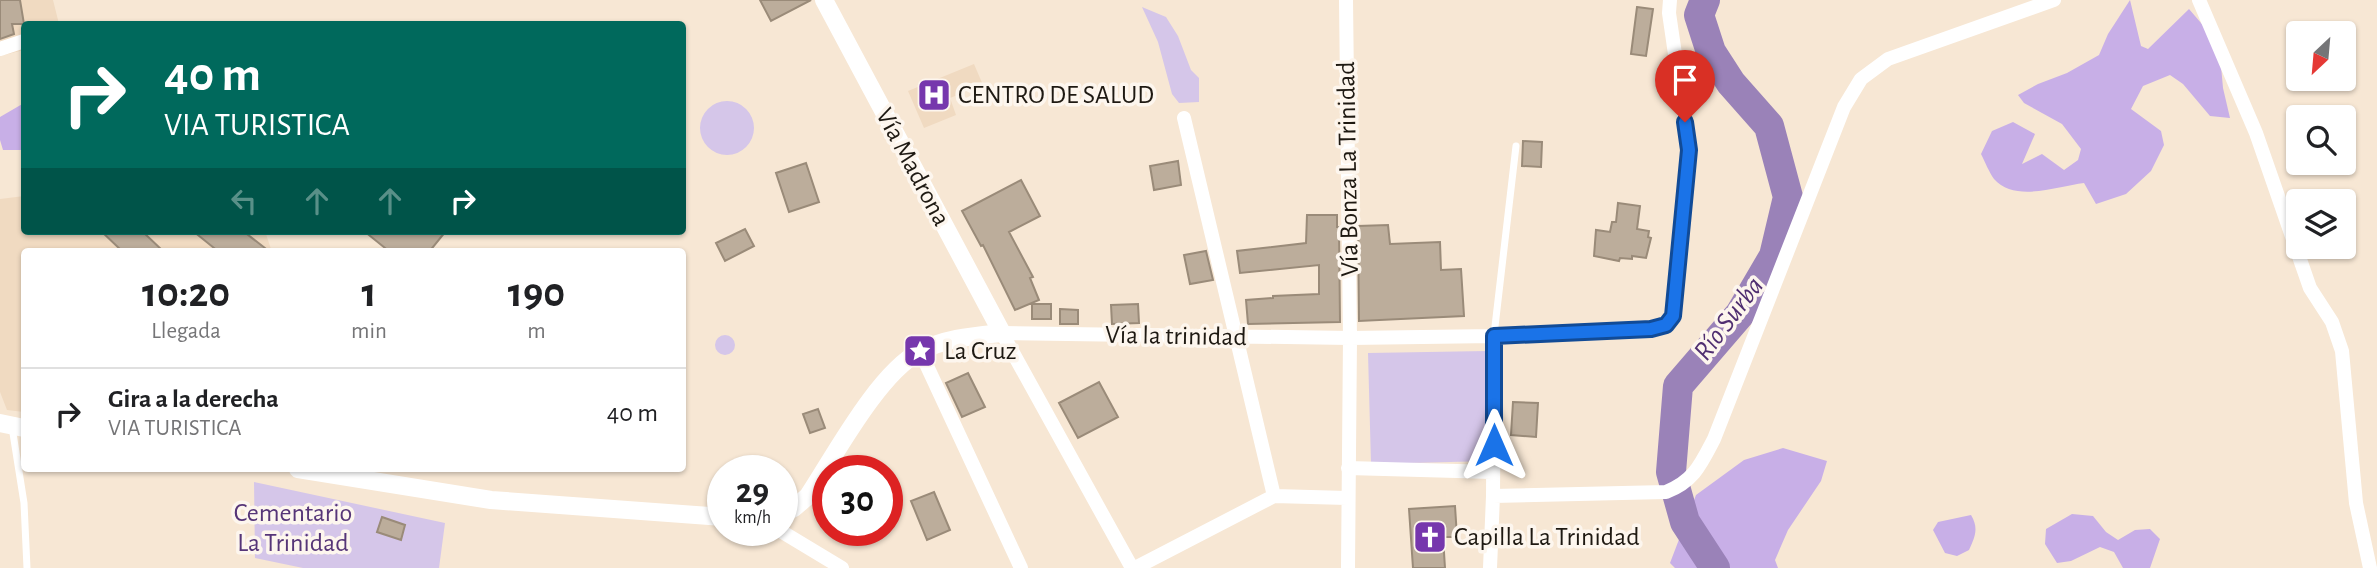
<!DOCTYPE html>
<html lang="es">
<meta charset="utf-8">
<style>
body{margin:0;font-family:"Alegreya Sans",sans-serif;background:#f2f2f2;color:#202124;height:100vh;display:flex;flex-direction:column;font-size:26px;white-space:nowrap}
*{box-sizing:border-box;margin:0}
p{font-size:23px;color:#757577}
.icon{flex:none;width:38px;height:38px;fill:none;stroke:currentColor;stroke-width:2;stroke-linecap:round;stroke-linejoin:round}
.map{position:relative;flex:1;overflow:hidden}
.side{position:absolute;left:21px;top:248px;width:665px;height:224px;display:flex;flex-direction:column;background:#fff;border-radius:7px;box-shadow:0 2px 5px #0004}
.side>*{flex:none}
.banner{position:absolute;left:21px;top:21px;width:665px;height:214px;border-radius:7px;box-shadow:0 2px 5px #0004;background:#00695c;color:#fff;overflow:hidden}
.needle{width:46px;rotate:206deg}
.fabs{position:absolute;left:2286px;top:21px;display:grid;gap:14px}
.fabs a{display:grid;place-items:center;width:70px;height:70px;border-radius:7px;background:#fff;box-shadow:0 2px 5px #0004;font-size:35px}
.speed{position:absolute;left:707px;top:455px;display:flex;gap:14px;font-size:35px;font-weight:700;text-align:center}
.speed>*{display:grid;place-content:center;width:91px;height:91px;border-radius:50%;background:#fff;box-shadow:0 2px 5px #0004;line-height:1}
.speed small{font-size:18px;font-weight:400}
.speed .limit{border:10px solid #d22;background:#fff;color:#111}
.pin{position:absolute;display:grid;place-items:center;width:60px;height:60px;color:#fff;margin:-72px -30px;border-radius:50% 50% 50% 0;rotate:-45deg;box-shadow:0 0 7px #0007}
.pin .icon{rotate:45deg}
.me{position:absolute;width:77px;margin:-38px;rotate:0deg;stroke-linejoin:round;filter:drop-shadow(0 0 5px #0008)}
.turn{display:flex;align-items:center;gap:24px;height:147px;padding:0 28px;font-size:32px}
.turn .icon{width:91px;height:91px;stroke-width:2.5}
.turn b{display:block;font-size:49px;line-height:60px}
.lanes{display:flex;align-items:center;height:66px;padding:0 28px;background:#0003;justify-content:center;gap:35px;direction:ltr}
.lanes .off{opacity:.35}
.eta{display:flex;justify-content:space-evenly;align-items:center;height:119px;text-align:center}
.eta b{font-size:42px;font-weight:700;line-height:49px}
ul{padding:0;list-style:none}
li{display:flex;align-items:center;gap:21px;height:91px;padding:0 28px;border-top:2px solid #e0e0e0}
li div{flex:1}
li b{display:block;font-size:26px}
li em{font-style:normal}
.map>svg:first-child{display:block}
</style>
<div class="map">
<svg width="2377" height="568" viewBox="0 0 2377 568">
<rect width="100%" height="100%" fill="#f7e7d4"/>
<path fill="#f0dac1" d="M0,0H53L59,24H24V50L0,56Z
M974,64L983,85L950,98L956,115L924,128L908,91Z
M24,196V231H265L272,252H24V412L7,410L0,392V199Z"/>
<path fill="#d5c6e9" d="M1142,7L1166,17L1178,36L1191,70L1199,78V102L1179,103L1172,94L1158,42Z
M700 128a27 27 0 1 1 54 0a27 27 0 1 1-54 0Z
M715 345a10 10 0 1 1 20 0a10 10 0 1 1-20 0Z
M1487,351L1489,461L1371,464L1368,353Z
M254,482L445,523L439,568H303L255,558Z"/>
<path fill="#c8afe7" d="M2130,0L2141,46L2148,49L2189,9L2219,44L2223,88L2230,118L2210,116L2183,84L2170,75L2143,86L2131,109L2161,131L2164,145L2151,171L2126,194L2096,204L2084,183C2058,186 2015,203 1994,179C1989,172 1985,162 1981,154L1992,131L2013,122L2035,134L2022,164L2042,154L2064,170L2078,160L2081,149L2062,124L2024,103L2018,95L2038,84L2067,73L2099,55L2108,34Z
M24,103V150H3L0,140V117Z
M1783,448L1827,461L1821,481L1788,530L1775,560L1778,568H1675L1670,563L1696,495L1744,460Z
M2072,514L2093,516L2106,532L2118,540L2135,530L2150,529L2160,539L2150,568H2123L2114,552L2100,547L2071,561L2057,563L2045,544L2046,529Z
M1971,515C1979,528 1975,537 1969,550L1957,556L1945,553L1933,530L1938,522Z"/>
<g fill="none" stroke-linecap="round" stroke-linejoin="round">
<path stroke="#9a82b8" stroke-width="30" d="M1705,0L1699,15L1711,52L1731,83L1769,126L1788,197L1774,256L1740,314L1678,386L1671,472L1685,522L1715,568"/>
</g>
<path fill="#bcad9b" stroke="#9a8b79" stroke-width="2" d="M0,0H20L24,24H12L14,34L0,39Z
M760,0H811L771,21Z
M1637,7L1653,9L1646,56L1631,54Z
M1523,141L1542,142L1541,167L1522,166Z
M1178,161L1181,185L1154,190L1150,166Z
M806,163L819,202L789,212L776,173Z
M1021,180L1040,216L1009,232L1033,277L1030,278L1039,300L1015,310L983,245L981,246L962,211Z
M1618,203L1640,206L1637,229L1649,231L1648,237L1651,238L1646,258L1632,256V259L1620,258L1619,261L1594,256L1596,230L1610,232L1612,222H1616Z
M1307,215H1337V227H1339L1340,322L1248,324L1246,300L1273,298V296L1319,294V265L1240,273L1237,251L1306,243Z
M1388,225L1390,244L1440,242L1441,270L1461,269L1464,316L1359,321L1358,226Z
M745,229L754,246L725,261L716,243Z
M101,231H142L164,252H123Z
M193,231H243L270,252H219Z
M364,231H446L429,252H390Z
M1206,251L1213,280L1190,284L1184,255Z
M1032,304H1051V319H1032Z
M1138,304L1139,323L1112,324L1111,305Z
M1060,309L1078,310V324H1060Z
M968,373L985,407L962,417L946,383Z
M1099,382L1118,417L1078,438L1059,403Z
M1513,402L1538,403L1536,437L1511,435Z
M818,409L825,428L810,433L803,414Z
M934,492L950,530L927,540L911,501Z
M1455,506L1457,537H1443L1445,568H1413L1409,509Z
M382,517L405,525L401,540L377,532Z"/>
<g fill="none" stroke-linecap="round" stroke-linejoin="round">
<path stroke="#fff" stroke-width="7" d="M1494,335L1516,146
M12,427L24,503L27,568"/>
<path stroke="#fff" stroke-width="14" d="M1346,0L1350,338L1348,568
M2199,0L2256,133L2310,288L2332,322L2342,351L2356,503L2370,568
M0,49L24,41
M1184,118L1274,496
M920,351L1021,568
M1348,468L1493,472
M1493,496L1666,492C1694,481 1701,464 1714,439L1844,107L1861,79L1888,59L2054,0
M779,530L842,568
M1132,568L1002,333L1350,338L1494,336L1651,329C1667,325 1672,320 1675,304L1689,150L1669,13L1670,0
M1135,568L1274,496L1347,498
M1490,568L1493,496L1494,336"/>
<path stroke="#fff" stroke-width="18" d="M0,423L24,428
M298,469L491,500L723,517
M782,514L794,508L808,496C835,455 878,374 919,352C945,338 973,336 1002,333L824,0"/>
</g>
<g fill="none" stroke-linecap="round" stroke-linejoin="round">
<defs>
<path id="route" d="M1494,445V336L1651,329L1666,325L1673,316L1689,150L1685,122"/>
</defs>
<use href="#route" stroke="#114b97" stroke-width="18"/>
<use href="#route" stroke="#1a73e8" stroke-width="12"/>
</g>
<defs>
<symbol id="hospital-square" viewBox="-11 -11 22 22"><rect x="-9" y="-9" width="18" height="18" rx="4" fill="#7637ad" stroke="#fdf6ee"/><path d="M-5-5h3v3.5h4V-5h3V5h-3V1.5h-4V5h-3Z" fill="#fff"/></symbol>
<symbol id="sight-square" viewBox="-11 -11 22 22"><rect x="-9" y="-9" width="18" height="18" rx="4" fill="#7637ad" stroke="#fdf6ee"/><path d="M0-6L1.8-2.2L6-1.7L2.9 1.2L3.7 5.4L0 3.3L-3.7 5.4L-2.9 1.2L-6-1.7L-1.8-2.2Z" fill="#fff"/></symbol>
<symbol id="church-square" viewBox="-11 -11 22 22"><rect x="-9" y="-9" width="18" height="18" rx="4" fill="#7637ad" stroke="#fdf6ee"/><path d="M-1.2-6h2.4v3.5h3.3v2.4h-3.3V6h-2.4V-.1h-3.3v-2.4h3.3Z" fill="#fff"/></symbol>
</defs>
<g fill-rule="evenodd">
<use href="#hospital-square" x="915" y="76" width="38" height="38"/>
<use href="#sight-square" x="901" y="332" width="38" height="38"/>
<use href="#church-square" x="1411" y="518" width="38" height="38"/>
</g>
<g text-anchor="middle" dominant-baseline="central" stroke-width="7" stroke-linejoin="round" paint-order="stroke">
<g font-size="26" fill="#1e1912" stroke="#fdf6ee" text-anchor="start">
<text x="958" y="95">CENTRO DE SALUD</text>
<text x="944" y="351">La Cruz</text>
<text x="1454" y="537">Capilla La Trinidad</text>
</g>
<g font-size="26" fill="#1e1912" stroke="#fdf6ee">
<text transform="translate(913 167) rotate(62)">Vía Madrona</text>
<text transform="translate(1348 169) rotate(-91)">Vía Bonza La Trinidad</text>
<text transform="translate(1176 336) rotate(1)">Vía la trinidad</text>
</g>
<g font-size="26" fill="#563578" stroke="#fdf6ee">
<text x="293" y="513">Cementario<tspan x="293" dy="30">La Trinidad</tspan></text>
</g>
<g font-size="28" font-style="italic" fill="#502f71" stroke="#fdf6ee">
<text transform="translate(1729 319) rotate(-53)">Río Surba</text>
</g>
</g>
</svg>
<div class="fabs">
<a><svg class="needle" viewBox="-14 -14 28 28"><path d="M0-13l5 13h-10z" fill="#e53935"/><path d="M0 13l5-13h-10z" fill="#757577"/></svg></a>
<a><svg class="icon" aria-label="search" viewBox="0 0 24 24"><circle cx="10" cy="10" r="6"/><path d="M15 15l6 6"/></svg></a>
<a><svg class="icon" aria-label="layers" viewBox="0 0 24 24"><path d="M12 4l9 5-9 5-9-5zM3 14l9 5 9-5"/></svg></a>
</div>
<div class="speed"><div>29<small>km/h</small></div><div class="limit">30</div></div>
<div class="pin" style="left:1685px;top:122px;background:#d93025"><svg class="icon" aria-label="arrive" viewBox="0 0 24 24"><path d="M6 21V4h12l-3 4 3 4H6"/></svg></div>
<svg class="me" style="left:1494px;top:445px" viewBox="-20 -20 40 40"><path d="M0-17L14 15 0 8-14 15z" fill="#1a73e8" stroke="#fff" stroke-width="4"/></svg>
<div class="banner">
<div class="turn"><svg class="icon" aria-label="right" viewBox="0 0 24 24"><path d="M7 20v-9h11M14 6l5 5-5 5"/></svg><div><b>40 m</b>VIA TURISTICA</div></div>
<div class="lanes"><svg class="icon off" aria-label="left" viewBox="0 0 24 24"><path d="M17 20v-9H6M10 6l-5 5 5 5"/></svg><svg class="icon off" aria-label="ahead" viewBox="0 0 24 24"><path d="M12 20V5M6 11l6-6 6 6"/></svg><svg class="icon off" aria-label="ahead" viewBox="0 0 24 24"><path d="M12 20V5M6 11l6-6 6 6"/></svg><svg class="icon" aria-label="right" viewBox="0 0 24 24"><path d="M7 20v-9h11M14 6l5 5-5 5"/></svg></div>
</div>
<section class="side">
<div class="eta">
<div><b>10:20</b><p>Llegada</p></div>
<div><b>1</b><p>min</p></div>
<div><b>190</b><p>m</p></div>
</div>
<ul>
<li><svg class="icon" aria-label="right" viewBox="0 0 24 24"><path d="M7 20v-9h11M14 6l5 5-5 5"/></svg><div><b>Gira a la derecha</b><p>VIA TURISTICA</p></div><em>40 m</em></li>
</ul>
</section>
</div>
